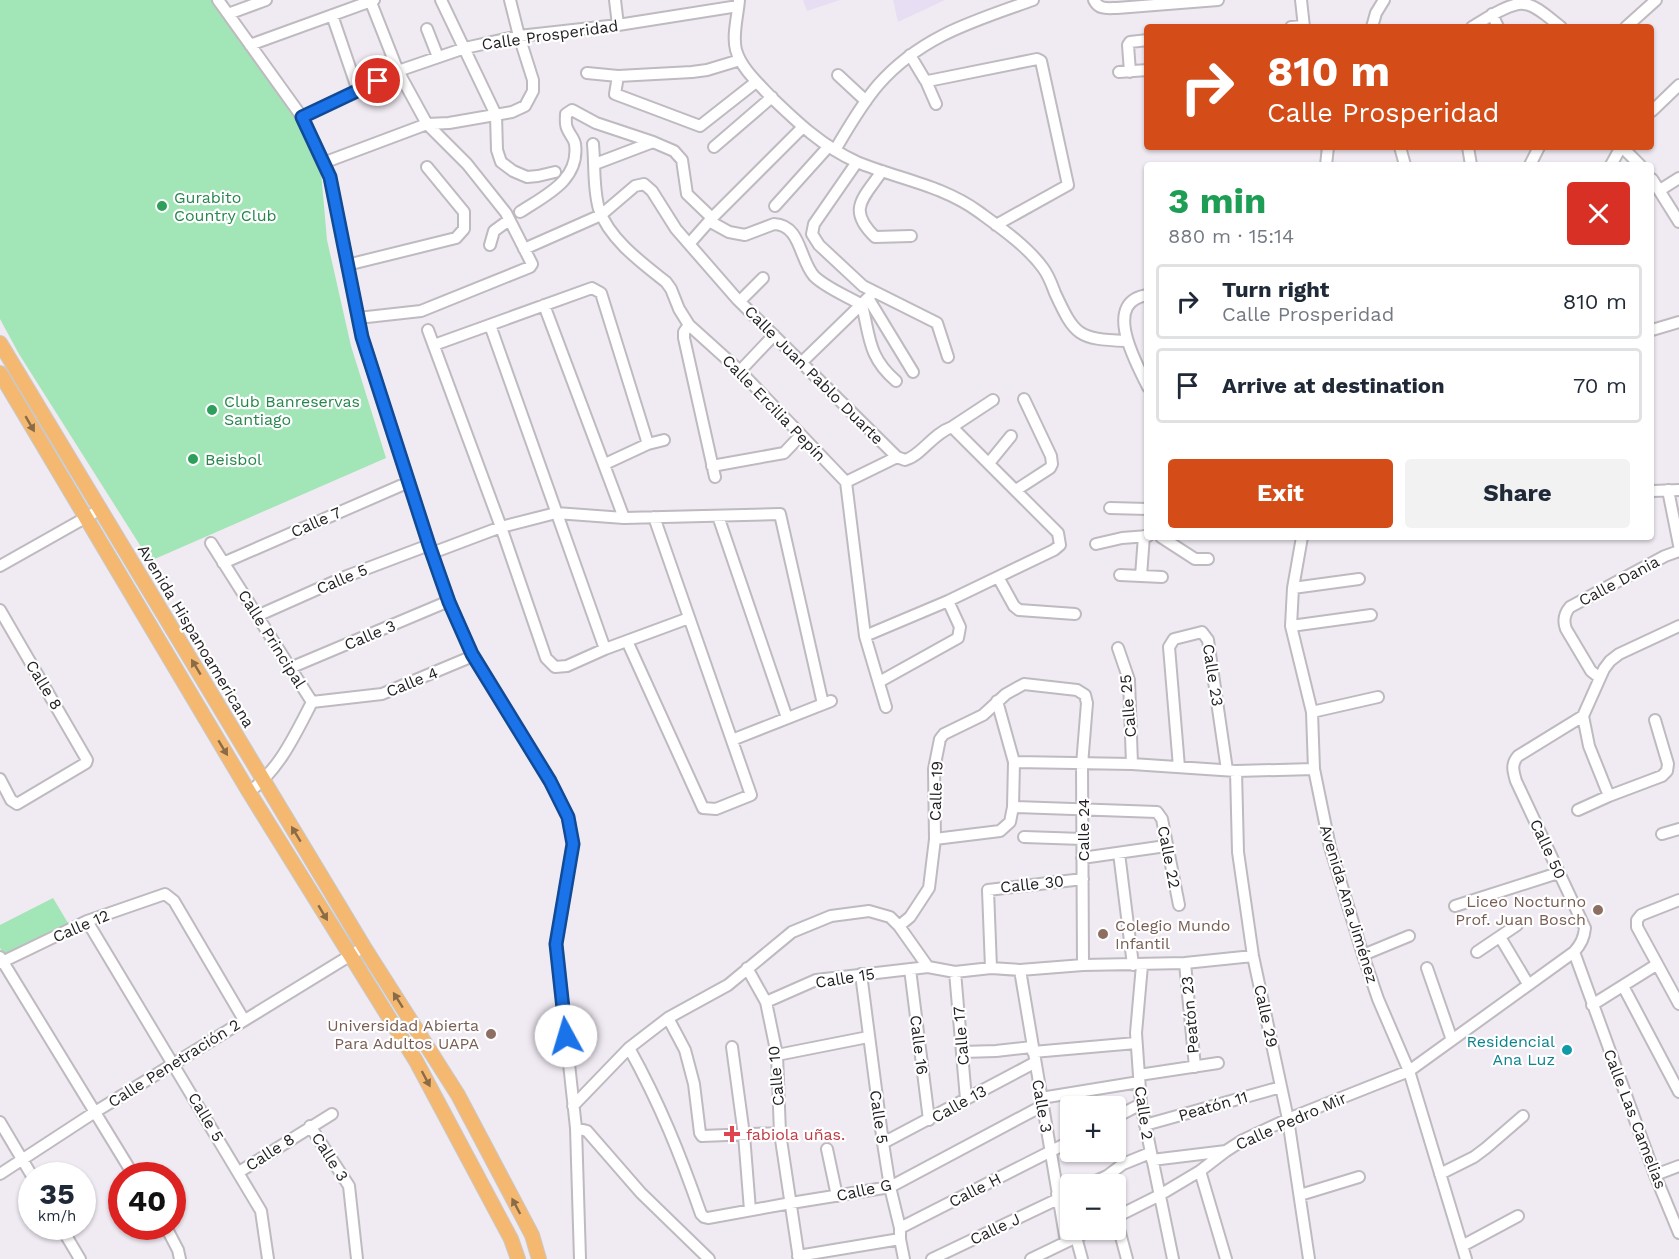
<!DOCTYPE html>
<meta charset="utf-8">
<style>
body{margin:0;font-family:"Work Sans",sans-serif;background:#f2f2f3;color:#1f2937;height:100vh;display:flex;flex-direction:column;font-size:22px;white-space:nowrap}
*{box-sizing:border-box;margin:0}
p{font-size:20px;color:#747a83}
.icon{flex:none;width:33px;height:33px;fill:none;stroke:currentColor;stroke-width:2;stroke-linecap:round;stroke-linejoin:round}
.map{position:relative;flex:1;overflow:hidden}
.details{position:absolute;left:1144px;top:162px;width:510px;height:378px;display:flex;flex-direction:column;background:#fff;border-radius:6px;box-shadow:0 2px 4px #0004}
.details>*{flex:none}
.banner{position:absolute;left:1144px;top:24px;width:510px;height:126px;border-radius:6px;box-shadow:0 2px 4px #0004;background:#d44d18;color:#fff;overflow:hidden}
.controls{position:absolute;left:1060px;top:1096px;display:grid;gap:12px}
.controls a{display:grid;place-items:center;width:66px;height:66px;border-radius:6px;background:#fff;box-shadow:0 2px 4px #0004;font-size:30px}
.speed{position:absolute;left:18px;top:1162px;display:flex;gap:12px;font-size:30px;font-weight:700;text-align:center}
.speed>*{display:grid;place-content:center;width:78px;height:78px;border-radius:50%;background:#fff;box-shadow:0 2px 4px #0004;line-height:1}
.speed small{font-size:15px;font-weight:400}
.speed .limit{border:9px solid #d22;background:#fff;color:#111}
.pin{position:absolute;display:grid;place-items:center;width:51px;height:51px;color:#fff;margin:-26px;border:3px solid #fff;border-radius:50%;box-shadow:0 2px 6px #0007}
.me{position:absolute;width:66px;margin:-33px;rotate:354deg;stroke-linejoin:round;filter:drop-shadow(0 0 4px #0008)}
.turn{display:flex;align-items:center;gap:21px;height:126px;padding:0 24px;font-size:27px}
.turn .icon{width:78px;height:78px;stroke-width:2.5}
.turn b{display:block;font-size:42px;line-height:51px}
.round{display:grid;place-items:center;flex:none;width:63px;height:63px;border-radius:6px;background:#f2f2f3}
.overview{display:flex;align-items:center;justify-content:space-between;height:102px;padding:0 24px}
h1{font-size:36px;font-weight:700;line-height:45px;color:#1e9e55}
.primary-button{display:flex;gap:12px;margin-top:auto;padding:12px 24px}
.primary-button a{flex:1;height:69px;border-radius:6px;background:#d44d18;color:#fff;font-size:24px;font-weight:700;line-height:69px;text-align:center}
.primary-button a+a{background:#f2f2f3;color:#1f2937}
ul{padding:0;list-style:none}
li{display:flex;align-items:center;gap:18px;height:75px;margin:0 12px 9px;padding:0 12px;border:3px solid #e0e1e3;border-radius:6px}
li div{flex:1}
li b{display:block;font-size:22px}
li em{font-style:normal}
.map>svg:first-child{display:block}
</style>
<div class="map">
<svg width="1679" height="1259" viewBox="0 0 1679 1259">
<rect width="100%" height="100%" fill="#f0eaf2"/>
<path fill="#e7def3" d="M803,0H840L807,11Z
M893,0H945L898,22Z"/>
<path fill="#a2e5b6" d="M0,0H213L299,122L321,172L327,240L351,346L386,458L150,561L19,354L0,319Z
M53,898L68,923L4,954L0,948V925Z"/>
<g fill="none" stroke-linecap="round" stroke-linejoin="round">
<defs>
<path id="minor" d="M218,0L302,117L330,177L362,337L429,545L449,601L472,654L550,781L568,817L573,844L556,944L576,1128L580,1259
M441,0L496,115L497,150L501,162L513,171L527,177L538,176L555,172
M615,0L618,25
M739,0C738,15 732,35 736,50C741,68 758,83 771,97C797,122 823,147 857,162C898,179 942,185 979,212C1001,228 1027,246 1043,268C1049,276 1052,285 1055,293C1075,336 1078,339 1126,341
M1094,0C1099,10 1107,8 1117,8L1218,0
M1301,0L1304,27
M228,14L266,0
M1492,14L1498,27
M332,15L358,91
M1291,27L1304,26
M1372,27L1376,13L1384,0
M1472,27C1484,20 1510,2 1524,4C1537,5 1551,20 1561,27
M1626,27L1656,0
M427,29L438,57
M250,45L374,0
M910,55L925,80L928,81L1037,59L1041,61L1068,185L996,225
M740,60L707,70L692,72L618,76L615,94L700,126L756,82
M1119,72L1148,70
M1130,72L1128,45L1130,42L1148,40
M587,73L618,76
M838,75L866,101
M926,81L936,104
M1652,111L1679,85
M302,117L398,71L465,48L519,36L618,25L738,6
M593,144C595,165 593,189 599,209C609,239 642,263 666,282L671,289L679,309L689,325L740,371L846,482L865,636L886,707
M714,147L772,97
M1400,147L1405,165
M1468,147L1471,165
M1622,147L1640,165
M835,150C848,128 861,105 878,85C921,36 974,21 1033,0
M857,162L814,224L812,234L819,245L863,286L937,323L948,357
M323,163L427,124L449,123L512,112L525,106L533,91V80L519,36L510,0
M595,164L653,142
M1326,165L1328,147
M1530,165L1539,147
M1611,165L1621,147
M882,171C864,198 846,209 875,237L911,236
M1652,179L1679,222
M1660,190L1679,178
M775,206L829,146
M520,212C546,195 580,180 575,144C574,138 569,134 567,128C565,124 566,118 566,114L572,110L596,123L653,142L674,151L682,160L687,194L712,218
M709,221L729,232L745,235L774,224C801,225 799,259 814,276C826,288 847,296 862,305C870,337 868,357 896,381
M689,244L712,218L802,128
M490,245L494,231L509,220
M524,249L601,215L635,186L644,184L652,191L676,229L737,299L897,457L905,460C921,456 932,434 952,427L1058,533L1060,545L1054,550L948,601L865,636
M347,265L456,238L464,229V212L427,167
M1148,295C1101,301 1136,363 1148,387
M868,298L913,372
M740,301L763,278
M544,305L624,518
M358,318L421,311L530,267L532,264L506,213L467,164L427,124L398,71L370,0
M490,325L605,649
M689,325L684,332V338L715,477
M428,330L501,527L556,513L624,518L780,514L823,704
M1652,330L1679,322
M434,345L592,288L601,293L648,444
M802,362L874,292
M740,371L774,335
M952,427L993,400
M989,463L1011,436
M605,464L648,444L664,440
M712,466L784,453L801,435
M846,482L897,457
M1016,490L1050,468L1052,464L1051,456L1024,399
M1668,490L1679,545
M1652,491L1679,490
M1110,508L1148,509
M718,516L787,718
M1161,537L1195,559H1208
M1302,537L1293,588L1291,626L1312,712L1314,769L1330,847L1363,955L1378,999L1409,1071L1466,1259
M211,543L312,702
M1096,544L1122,538L1148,536
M432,553L501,527L546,658L555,667L567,666L605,649L689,618
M223,563L409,482
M0,566L101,509
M1120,575L1162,577
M1141,576L1144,536
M998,577L1014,606L1019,610L1075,614
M1293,588L1359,579
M0,610L87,760L86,763L17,804L11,800L0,779
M257,616L347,576L429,545
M1291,626L1371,615
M627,641L703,808L716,809L751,795L654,517
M1118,648L1129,680L1132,764
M290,668L449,601
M1600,678L1591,671L1566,629C1563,621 1564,614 1570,607L1665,556L1679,551
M879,682L958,638L960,627L948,601
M312,702L382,694L473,656
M1312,712L1378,697
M1583,716L1589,746L1609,796L1662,776L1667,771L1668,764L1655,720
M732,740L831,701
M1014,762L1132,764L1236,771L1314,769
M1179,767L1169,647L1174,639L1202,632L1208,640L1227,770
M1236,771L1238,852L1253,956L1288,1119L1309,1259
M249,792C279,770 295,735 312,702
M1013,807L1157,812L1162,819L1179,905
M1578,810L1609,796
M1662,834L1679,829
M1024,837L1083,839
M935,839L1000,831L1010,822L1013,807L1014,762L997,701
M1119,853L1133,965
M1082,858L1166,846
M1679,900L1641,915L1637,920V927L1679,1004
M1455,906L1558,873
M87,921L261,1211L268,1259
M899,926L910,917L929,888L935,839L934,769L940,739L944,734L983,715L1006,694L1024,684L1077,690L1085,695L1087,703L1082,765L1083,965
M1500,937L1528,984
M1477,952L1517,925
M1574,952L1655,1175L1679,1233
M1363,955L1409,936
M0,957L134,1176
M0,963L87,921L165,894L174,901L244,1020
M1185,963L1195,1067
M1142,965L1136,1033L1141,1104L1173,1259
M747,968L766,1002L777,1055L780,1133L799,1259
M991,968L988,890L1083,879
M1427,968L1452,1040
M910,969L929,1120
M1020,970L1066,1242
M955,972L966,1099
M861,974L883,1143L890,1187L900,1228V1239L904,1259
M1623,986L1679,1092
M766,1002L816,980L928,967L955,972L991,968L1020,970L1083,965L1185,963L1253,956
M1592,1005L1656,965
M668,1018L685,1050L694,1084L700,1133L702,1136L780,1133
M732,1047L744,1135L750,1210
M629,1048C660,1104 680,1154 701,1214L704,1217L708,1218L791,1203L890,1187L1042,1106
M962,1052L996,1051L1032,1047
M1033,1052L1136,1043
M777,1055L868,1037
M1139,1075L1218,1063
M1041,1098L1139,1082
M573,1106L629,1048L668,1018L728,985L792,932L831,916L869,911L890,917L899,926L928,967
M1116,1117L1141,1104
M0,1122L32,1176
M1145,1125L1281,1087
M310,1126L349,1186L357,1259
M576,1128L587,1131L641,1193L709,1259
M883,1143L1034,1063
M827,1149L837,1196
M1152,1160L1226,1151
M1200,1171L1226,1259
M239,1172L332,1114
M0,1174L95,1112L364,947
M1440,1174L1474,1157L1486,1148L1523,1116
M1655,1175L1679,1166
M1087,1185L1107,1176L1123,1164L1150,1153
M1057,1194L1071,1190
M1300,1195L1359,1177
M1116,1217L1158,1196L1200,1171L1226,1151L1243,1140L1288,1119L1409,1071L1574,952C1581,944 1584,938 1585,928L1516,781C1513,771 1511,764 1518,756L1583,716L1604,669L1610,661L1619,654L1679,626
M1116,1218L1127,1259
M61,1227L80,1259
M166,1227L178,1250L180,1259
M900,1228L1071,1141
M1076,1237L1082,1259
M1462,1246L1518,1216
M798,1256L900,1239
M932,1259L1058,1199
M1031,1259L1091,1230"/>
<path id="major" d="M0,343L364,947L458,1095L532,1235L539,1259
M0,373L249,792L416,1061L511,1239L518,1259"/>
</defs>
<use href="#minor" stroke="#bfb9c0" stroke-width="14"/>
<use href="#major" stroke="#c9c9ca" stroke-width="16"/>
<use href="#minor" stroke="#fff" stroke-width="10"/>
<use href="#major" stroke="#f4b870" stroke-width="14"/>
</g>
<defs><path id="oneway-solid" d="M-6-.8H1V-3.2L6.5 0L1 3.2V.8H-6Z" transform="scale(1.5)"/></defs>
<g fill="#8a6b48">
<use href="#oneway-solid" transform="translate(30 424) rotate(60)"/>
<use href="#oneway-solid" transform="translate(196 667) rotate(-121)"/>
<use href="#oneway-solid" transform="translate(223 748) rotate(59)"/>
<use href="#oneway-solid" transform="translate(296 834) rotate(-121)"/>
<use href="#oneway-solid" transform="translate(323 913) rotate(59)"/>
<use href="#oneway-solid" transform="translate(398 1000) rotate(-122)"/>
<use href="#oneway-solid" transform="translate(426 1079) rotate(62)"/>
<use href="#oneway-solid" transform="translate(516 1206) rotate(-118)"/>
</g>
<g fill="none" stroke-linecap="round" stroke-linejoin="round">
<defs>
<path id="route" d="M378,81L302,117L330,177L362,337L429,545L449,602L472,654L550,781L568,817L573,844L556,944L566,1036"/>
</defs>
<use href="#route" stroke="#114b97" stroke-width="15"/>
<use href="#route" stroke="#1a73e8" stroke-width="10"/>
</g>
<g fill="#2e9e5b" stroke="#fff" stroke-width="2">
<circle cx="162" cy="206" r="6"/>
<circle cx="212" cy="410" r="6"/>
<circle cx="193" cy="459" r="6"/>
</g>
<g fill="#8d6e63" stroke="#fff" stroke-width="2">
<circle cx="1598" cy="910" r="6"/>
<circle cx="1103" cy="934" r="6"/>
<circle cx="491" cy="1034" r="6"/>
</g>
<circle fill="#0f9aa8" stroke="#fff" stroke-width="2" cx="1567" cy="1050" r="6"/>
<path fill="#e0444e" stroke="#fff" stroke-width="2" d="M729 1125h6v6h6v6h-6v6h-6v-6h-6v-6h6z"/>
<g text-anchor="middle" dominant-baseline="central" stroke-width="4.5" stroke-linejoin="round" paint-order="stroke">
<g font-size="16" fill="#201e21" stroke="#fff">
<text transform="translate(550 35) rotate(-8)">Calle Prosperidad</text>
<text transform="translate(814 375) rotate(45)">Calle Juan Pablo Duarte</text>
<text transform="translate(774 408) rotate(46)">Calle Ercilia Pepín</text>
<text transform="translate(316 522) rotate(-24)">Calle 7</text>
<text transform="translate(342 579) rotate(-23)">Calle 5</text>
<text transform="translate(1619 581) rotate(-28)">Calle Dania</text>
<text transform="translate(370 635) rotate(-23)">Calle 3</text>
<text transform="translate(196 636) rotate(59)">Avenida Hispanoamericana</text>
<text transform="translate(272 639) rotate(58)">Calle Principal</text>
<text transform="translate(1213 675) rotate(81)">Calle 23</text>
<text transform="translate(412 682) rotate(-22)">Calle 4</text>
<text transform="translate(44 685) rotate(59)">Calle 8</text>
<text transform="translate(1128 706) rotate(-95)">Calle 25</text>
<text transform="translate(936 791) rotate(-88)">Calle 19</text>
<text transform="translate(1083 830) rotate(-90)">Calle 24</text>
<text transform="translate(1548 849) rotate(65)">Calle 50</text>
<text transform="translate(1169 857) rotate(79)">Calle 22</text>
<text transform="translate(1032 884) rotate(-6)">Calle 30</text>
<text transform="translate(1349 904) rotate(73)">Avenida Ana Jiménez</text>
<text transform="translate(81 926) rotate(-23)">Calle 12</text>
<text transform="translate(845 978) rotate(-9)">Calle 15</text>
<text transform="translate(1190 1015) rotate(-95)">Peatón 23</text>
<text transform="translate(1266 1016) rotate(78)">Calle 29</text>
<text transform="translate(961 1036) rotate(-95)">Calle 17</text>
<text transform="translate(919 1045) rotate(83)">Calle 16</text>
<text transform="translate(174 1063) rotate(-32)">Calle Penetración 2</text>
<text transform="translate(776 1076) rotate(-95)">Calle 10</text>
<text transform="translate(959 1104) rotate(-29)">Calle 13</text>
<text transform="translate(1042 1106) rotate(80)">Calle 3</text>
<text transform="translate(1213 1106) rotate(-16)">Peatón 11</text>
<text transform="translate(1144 1113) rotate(82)">Calle 2</text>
<text transform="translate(206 1117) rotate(59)">Calle 5</text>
<text transform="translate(879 1117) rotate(82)">Calle 5</text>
<text transform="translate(1635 1119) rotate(69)">Calle Las Camelias</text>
<text transform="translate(1291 1121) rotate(-24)">Calle Pedro Mir</text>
<text transform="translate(270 1152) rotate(-33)">Calle 8</text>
<text transform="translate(330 1157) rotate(58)">Calle 3</text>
<text transform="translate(864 1190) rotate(-12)">Calle G</text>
<text transform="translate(975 1190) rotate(-27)">Calle H</text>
<text transform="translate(995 1229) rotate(-25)">Calle J</text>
</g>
<g font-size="16" fill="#27864d" stroke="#fff" text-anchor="start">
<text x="174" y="197">Gurabito<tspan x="174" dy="18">Country Club</tspan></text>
<text x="224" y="401">Club Banreservas<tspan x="224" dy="18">Santiago</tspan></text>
<text x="205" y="459">Beisbol</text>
</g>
<g font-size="16" fill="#785e54" stroke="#fff" text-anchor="end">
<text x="1586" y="901">Liceo Nocturno<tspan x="1586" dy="18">Prof. Juan Bosch</tspan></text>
<text x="1115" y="925" text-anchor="start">Colegio Mundo<tspan x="1115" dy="18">Infantil</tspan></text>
<text x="479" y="1025">Universidad Abierta<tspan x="479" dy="18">Para Adultos UAPA</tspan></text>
</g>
<g font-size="16" fill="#0d838f" stroke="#fff" text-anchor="end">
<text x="1555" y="1041">Residencial<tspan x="1555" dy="18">Ana Luz</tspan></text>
</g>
<g font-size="16" fill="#be3a42" stroke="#fff" text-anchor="start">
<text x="746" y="1134">fabiola uñas.</text>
</g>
</g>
</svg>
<div class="controls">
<a>+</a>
<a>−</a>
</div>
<div class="speed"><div>35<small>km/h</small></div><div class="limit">40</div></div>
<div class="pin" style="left:378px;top:81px;background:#d93025"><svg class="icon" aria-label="arrive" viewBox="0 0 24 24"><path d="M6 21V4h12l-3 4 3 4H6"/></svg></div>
<svg class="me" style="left:566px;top:1036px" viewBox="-20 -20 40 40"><circle r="19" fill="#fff"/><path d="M0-13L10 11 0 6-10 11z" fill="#1a73e8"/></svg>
<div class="banner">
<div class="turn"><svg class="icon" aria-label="right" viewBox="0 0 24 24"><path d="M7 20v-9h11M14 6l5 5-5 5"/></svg><div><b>810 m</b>Calle Prosperidad</div></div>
</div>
<section class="details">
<div class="overview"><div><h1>3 min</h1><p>880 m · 15:14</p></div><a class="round" style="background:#d93025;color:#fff"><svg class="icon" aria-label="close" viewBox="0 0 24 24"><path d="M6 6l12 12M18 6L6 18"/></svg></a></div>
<ul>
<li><svg class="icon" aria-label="right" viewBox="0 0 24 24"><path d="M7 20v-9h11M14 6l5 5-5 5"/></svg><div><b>Turn right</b><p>Calle Prosperidad</p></div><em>810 m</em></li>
<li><svg class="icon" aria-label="arrive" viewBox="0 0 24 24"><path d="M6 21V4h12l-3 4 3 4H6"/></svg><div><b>Arrive at destination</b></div><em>70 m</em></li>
</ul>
<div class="primary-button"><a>Exit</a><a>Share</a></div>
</section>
</div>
